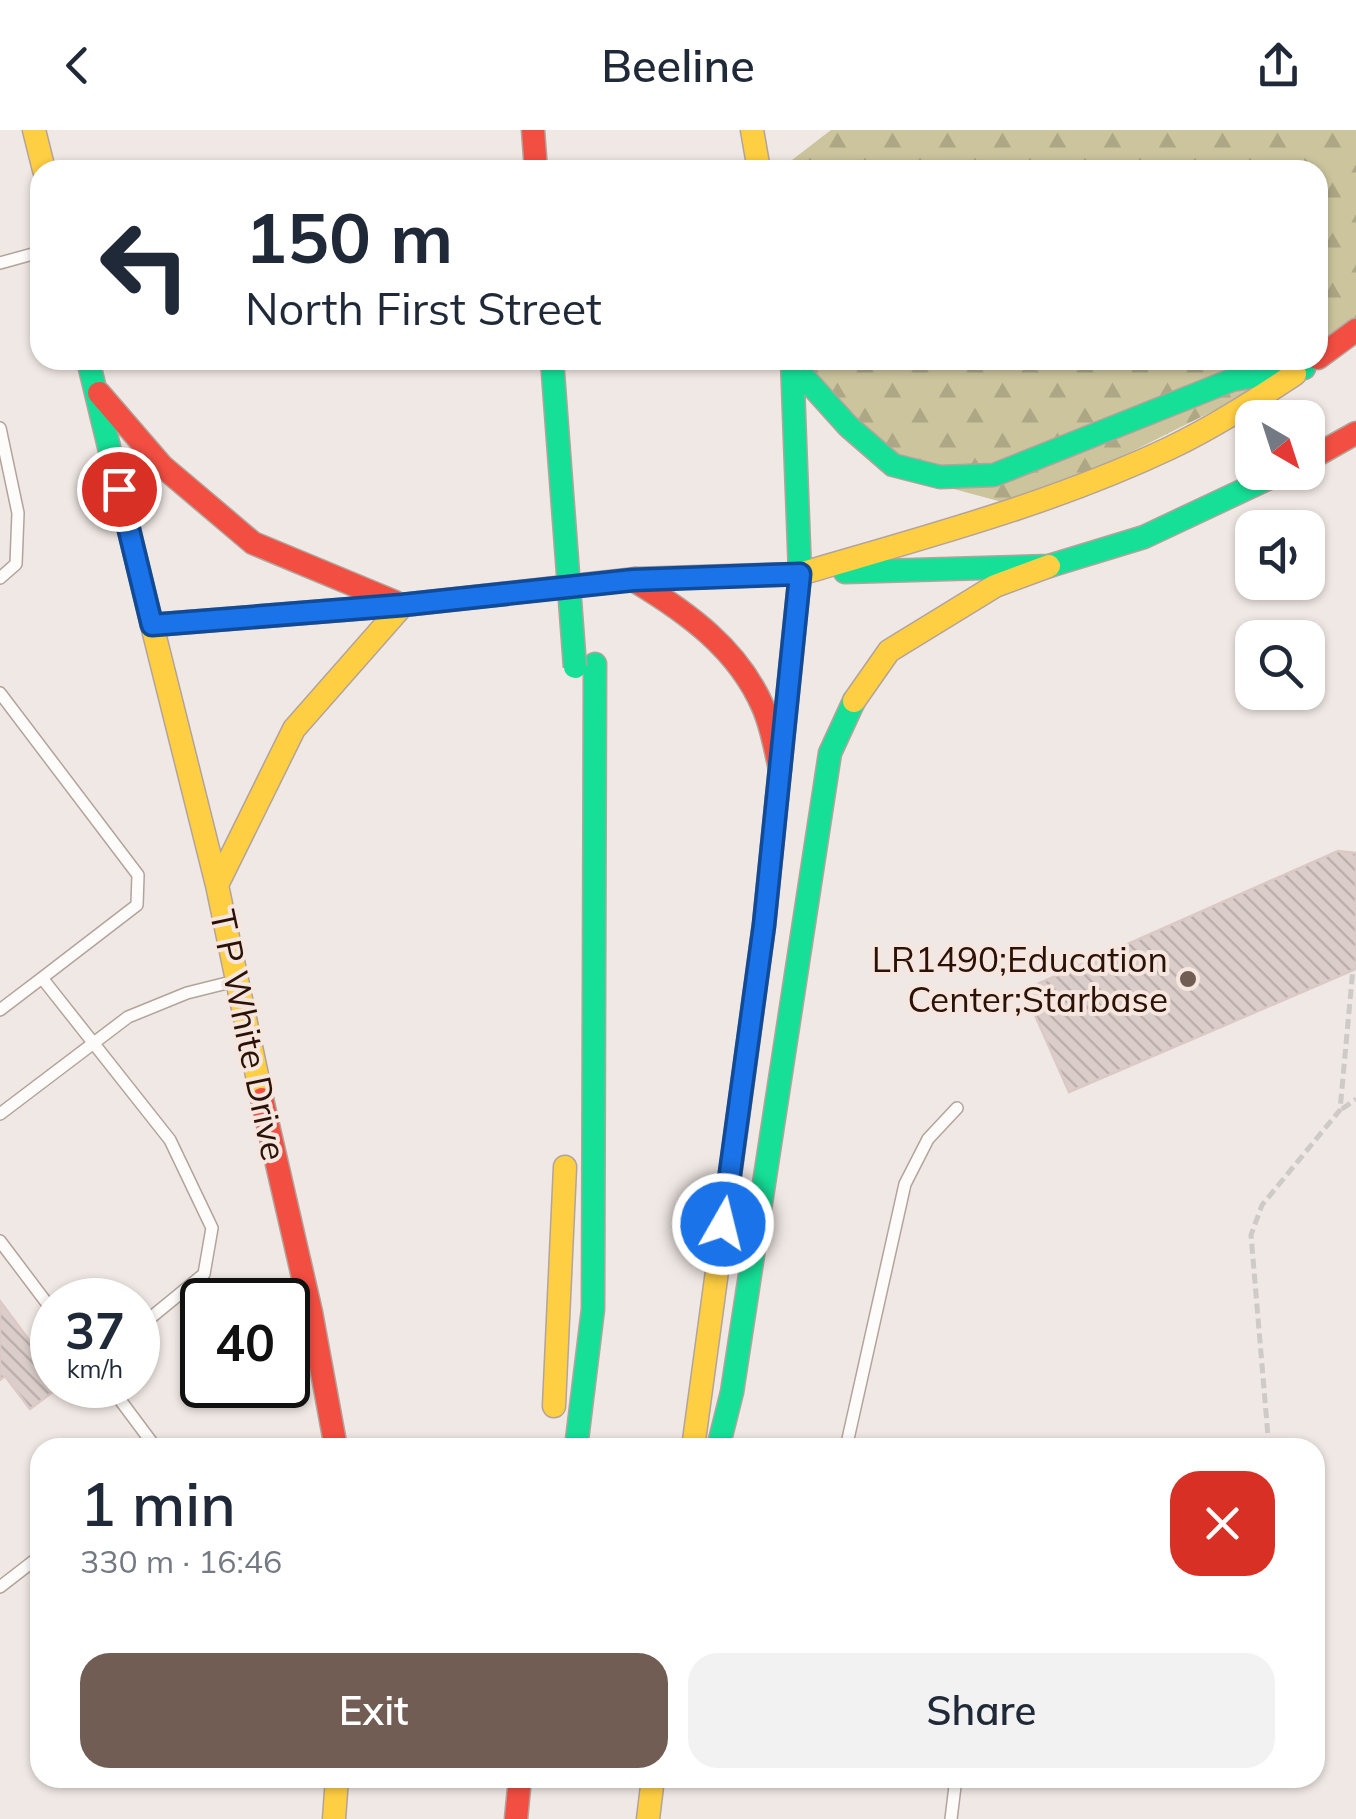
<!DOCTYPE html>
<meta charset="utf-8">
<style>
body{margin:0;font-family:Mulish,sans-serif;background:#f2f2f3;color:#1f2937;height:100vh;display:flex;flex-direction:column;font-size:38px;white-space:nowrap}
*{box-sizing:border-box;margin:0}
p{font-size:32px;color:#747a83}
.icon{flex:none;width:55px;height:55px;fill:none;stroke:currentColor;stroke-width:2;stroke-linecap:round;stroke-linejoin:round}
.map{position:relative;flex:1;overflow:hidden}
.drawer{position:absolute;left:30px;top:1308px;width:1295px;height:350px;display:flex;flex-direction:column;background:#fff;border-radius:30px;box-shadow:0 2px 8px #0004}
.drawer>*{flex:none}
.hud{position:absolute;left:30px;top:30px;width:1298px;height:210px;border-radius:30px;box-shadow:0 2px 8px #0004;background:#fff;color:#1f2937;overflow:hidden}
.needle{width:65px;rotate:141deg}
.tools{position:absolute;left:1235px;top:270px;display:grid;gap:20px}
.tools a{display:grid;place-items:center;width:90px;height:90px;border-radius:20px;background:#fff;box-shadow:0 2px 8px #0004;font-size:50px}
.speed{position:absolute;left:30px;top:1148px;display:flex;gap:20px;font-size:50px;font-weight:700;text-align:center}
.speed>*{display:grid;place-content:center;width:130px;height:130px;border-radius:50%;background:#fff;box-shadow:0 2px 8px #0004;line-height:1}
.speed small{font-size:25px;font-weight:400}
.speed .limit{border:5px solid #111;border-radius:15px;background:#fff;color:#111}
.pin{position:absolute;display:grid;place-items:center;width:85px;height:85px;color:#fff;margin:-42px;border:5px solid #fff;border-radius:50%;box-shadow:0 2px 10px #0007}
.me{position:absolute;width:110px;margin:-55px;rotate:8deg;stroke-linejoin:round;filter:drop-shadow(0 0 8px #0008)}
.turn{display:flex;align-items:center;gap:35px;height:210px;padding:0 50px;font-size:45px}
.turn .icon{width:130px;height:130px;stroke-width:2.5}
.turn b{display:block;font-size:70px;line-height:85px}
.round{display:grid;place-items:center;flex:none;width:105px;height:105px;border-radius:30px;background:#f2f2f3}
.head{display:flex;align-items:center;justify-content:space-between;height:170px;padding:0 50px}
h1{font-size:60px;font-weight:600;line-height:75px}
.button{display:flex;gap:20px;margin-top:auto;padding:20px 50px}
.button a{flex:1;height:115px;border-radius:30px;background:#715d54;color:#fff;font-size:40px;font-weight:600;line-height:115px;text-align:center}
.button a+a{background:#f2f2f3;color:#1f2937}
header{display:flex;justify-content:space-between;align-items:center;height:130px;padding:0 50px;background:#fff;font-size:45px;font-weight:600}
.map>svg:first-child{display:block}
</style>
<header><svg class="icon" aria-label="back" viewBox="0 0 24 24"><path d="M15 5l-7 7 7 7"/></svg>Beeline<svg class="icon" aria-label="share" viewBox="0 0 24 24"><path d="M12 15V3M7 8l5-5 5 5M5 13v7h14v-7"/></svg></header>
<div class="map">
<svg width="1356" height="1689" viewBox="0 0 1356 1689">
<defs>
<pattern id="forest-firs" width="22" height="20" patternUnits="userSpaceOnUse" patternTransform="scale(2.5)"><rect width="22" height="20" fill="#cbc49d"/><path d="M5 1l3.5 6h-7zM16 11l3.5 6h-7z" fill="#aea786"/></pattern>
<pattern id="building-back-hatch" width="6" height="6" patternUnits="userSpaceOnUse" patternTransform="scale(2.5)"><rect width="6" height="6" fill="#dbceca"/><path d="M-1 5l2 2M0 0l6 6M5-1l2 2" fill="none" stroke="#bcb0ac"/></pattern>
</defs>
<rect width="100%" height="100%" fill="#f0e8e4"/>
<path fill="url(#forest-firs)" d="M831,0H1356V200L1318,228V40H779Z
M792,230H1315L1021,377L909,347Z"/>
<path fill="url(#building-back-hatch)" stroke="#dcc9c6" stroke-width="2.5" d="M1338,721L1356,723V839L1069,962L1024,860Z
M0,1171L52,1241V1255H62L30,1279L5,1246L0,1250Z"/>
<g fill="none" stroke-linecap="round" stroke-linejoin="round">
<defs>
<path id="lane" d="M0,133L40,122
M0,298L18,383L16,434L0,448
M0,563L138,745L137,775L42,848L170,1010L212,1098L204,1144L138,1198
M0,880L42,848
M0,984L128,887L187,863L231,852
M0,1111L52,1180
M109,1255L156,1318
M846,1318L905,1054L928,1009L957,978
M0,1457L40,1426
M951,1689L956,1648"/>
<path id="fast" d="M88,230L152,495L403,475L636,449
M793,235L848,296L893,335L940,347L994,345L1232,250L1304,238
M845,442L1049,436L1144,407L1282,342
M777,668L800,444L792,230
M576,1318L593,1179L595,534
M718,1318L732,1262L830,623L854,571"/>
<path id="slow" d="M34,0L44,40
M752,0L759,40
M800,444C925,407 1052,374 1170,318C1214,297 1254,271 1295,244
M636,449L800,444
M152,495L217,755L262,969
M854,571L889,521L995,456L1049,436
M217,755L294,599L403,475
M554,1276L565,1037
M693,1318L764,795L777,668
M334,1689L337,1648
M648,1689L653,1648"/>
<path id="jam" d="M533,0L536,40
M1318,228L1356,200
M99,263L162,336L253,413L395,472
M1308,330L1356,303
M635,451C688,483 738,519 763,577C772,597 775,619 780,639
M262,969L311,1182L336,1318
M516,1689L520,1648"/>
</defs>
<use href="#lane" stroke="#b3a39b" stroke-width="14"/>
<use href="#fast" stroke="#b3a39b" stroke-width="25"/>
<use href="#slow" stroke="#b3a39b" stroke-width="25"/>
<use href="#jam" stroke="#b3a39b" stroke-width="25"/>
<path stroke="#cecac8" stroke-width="5" stroke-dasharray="10 5" stroke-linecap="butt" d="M1342,979L1356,969
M1269,1318L1251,1105L1262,1075L1340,980L1353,838"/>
<use href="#lane" stroke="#fdfcfb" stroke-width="11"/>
<use href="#fast" stroke="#16e098" stroke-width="22"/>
<use href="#slow" stroke="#ffcf43" stroke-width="22"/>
<use href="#jam" stroke="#f24e42" stroke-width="22"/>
<defs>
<path id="fast-bridge" d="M552,230L575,537"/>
</defs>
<use href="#fast-bridge" stroke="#b3a39b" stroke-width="25" stroke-linecap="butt"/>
<use href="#fast-bridge" stroke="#16e098" stroke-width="22"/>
</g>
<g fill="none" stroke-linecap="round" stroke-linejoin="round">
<defs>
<path id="route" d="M119,359L152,495L402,475L633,450L800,444L764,795L723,1094"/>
</defs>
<use href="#route" stroke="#114b97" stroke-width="25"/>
<use href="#route" stroke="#1a73e8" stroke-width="18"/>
</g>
<circle fill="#715d54" stroke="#f5e6df" stroke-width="4" cx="1188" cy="849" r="10"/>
<g text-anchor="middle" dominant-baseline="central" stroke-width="8" stroke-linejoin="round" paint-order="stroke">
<g font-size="35" fill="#2c1206" stroke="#f5e6df" text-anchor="end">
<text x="1168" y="829">LR1490;Education<tspan x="1168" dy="40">Center;Starbase</tspan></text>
</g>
<g font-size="35" fill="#2c1206" stroke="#f5e6df">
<text transform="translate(249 905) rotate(78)">T P White Drive</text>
</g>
</g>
</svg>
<div class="tools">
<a><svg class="needle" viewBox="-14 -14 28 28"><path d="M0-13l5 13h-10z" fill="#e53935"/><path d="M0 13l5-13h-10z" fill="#747a83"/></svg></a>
<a><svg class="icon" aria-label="sound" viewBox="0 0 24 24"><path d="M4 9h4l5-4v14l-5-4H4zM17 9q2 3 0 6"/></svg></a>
<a><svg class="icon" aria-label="search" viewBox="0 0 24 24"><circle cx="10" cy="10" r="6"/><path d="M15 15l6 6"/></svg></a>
</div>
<div class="speed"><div>37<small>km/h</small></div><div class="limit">40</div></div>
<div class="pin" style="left:119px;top:359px;background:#d93025"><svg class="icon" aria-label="arrive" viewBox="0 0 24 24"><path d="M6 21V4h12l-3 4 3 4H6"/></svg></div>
<svg class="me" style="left:723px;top:1094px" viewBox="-20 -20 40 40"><circle r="17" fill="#1a73e8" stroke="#fff" stroke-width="3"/><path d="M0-11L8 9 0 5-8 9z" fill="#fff"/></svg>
<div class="hud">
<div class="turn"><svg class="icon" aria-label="left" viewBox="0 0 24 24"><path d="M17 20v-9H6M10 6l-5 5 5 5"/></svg><div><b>150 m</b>North First Street</div></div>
</div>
<section class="drawer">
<div class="head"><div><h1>1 min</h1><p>330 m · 16:46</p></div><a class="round" style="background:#d93025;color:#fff"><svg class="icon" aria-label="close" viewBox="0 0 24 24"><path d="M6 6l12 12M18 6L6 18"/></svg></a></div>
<div class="button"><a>Exit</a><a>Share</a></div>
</section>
</div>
